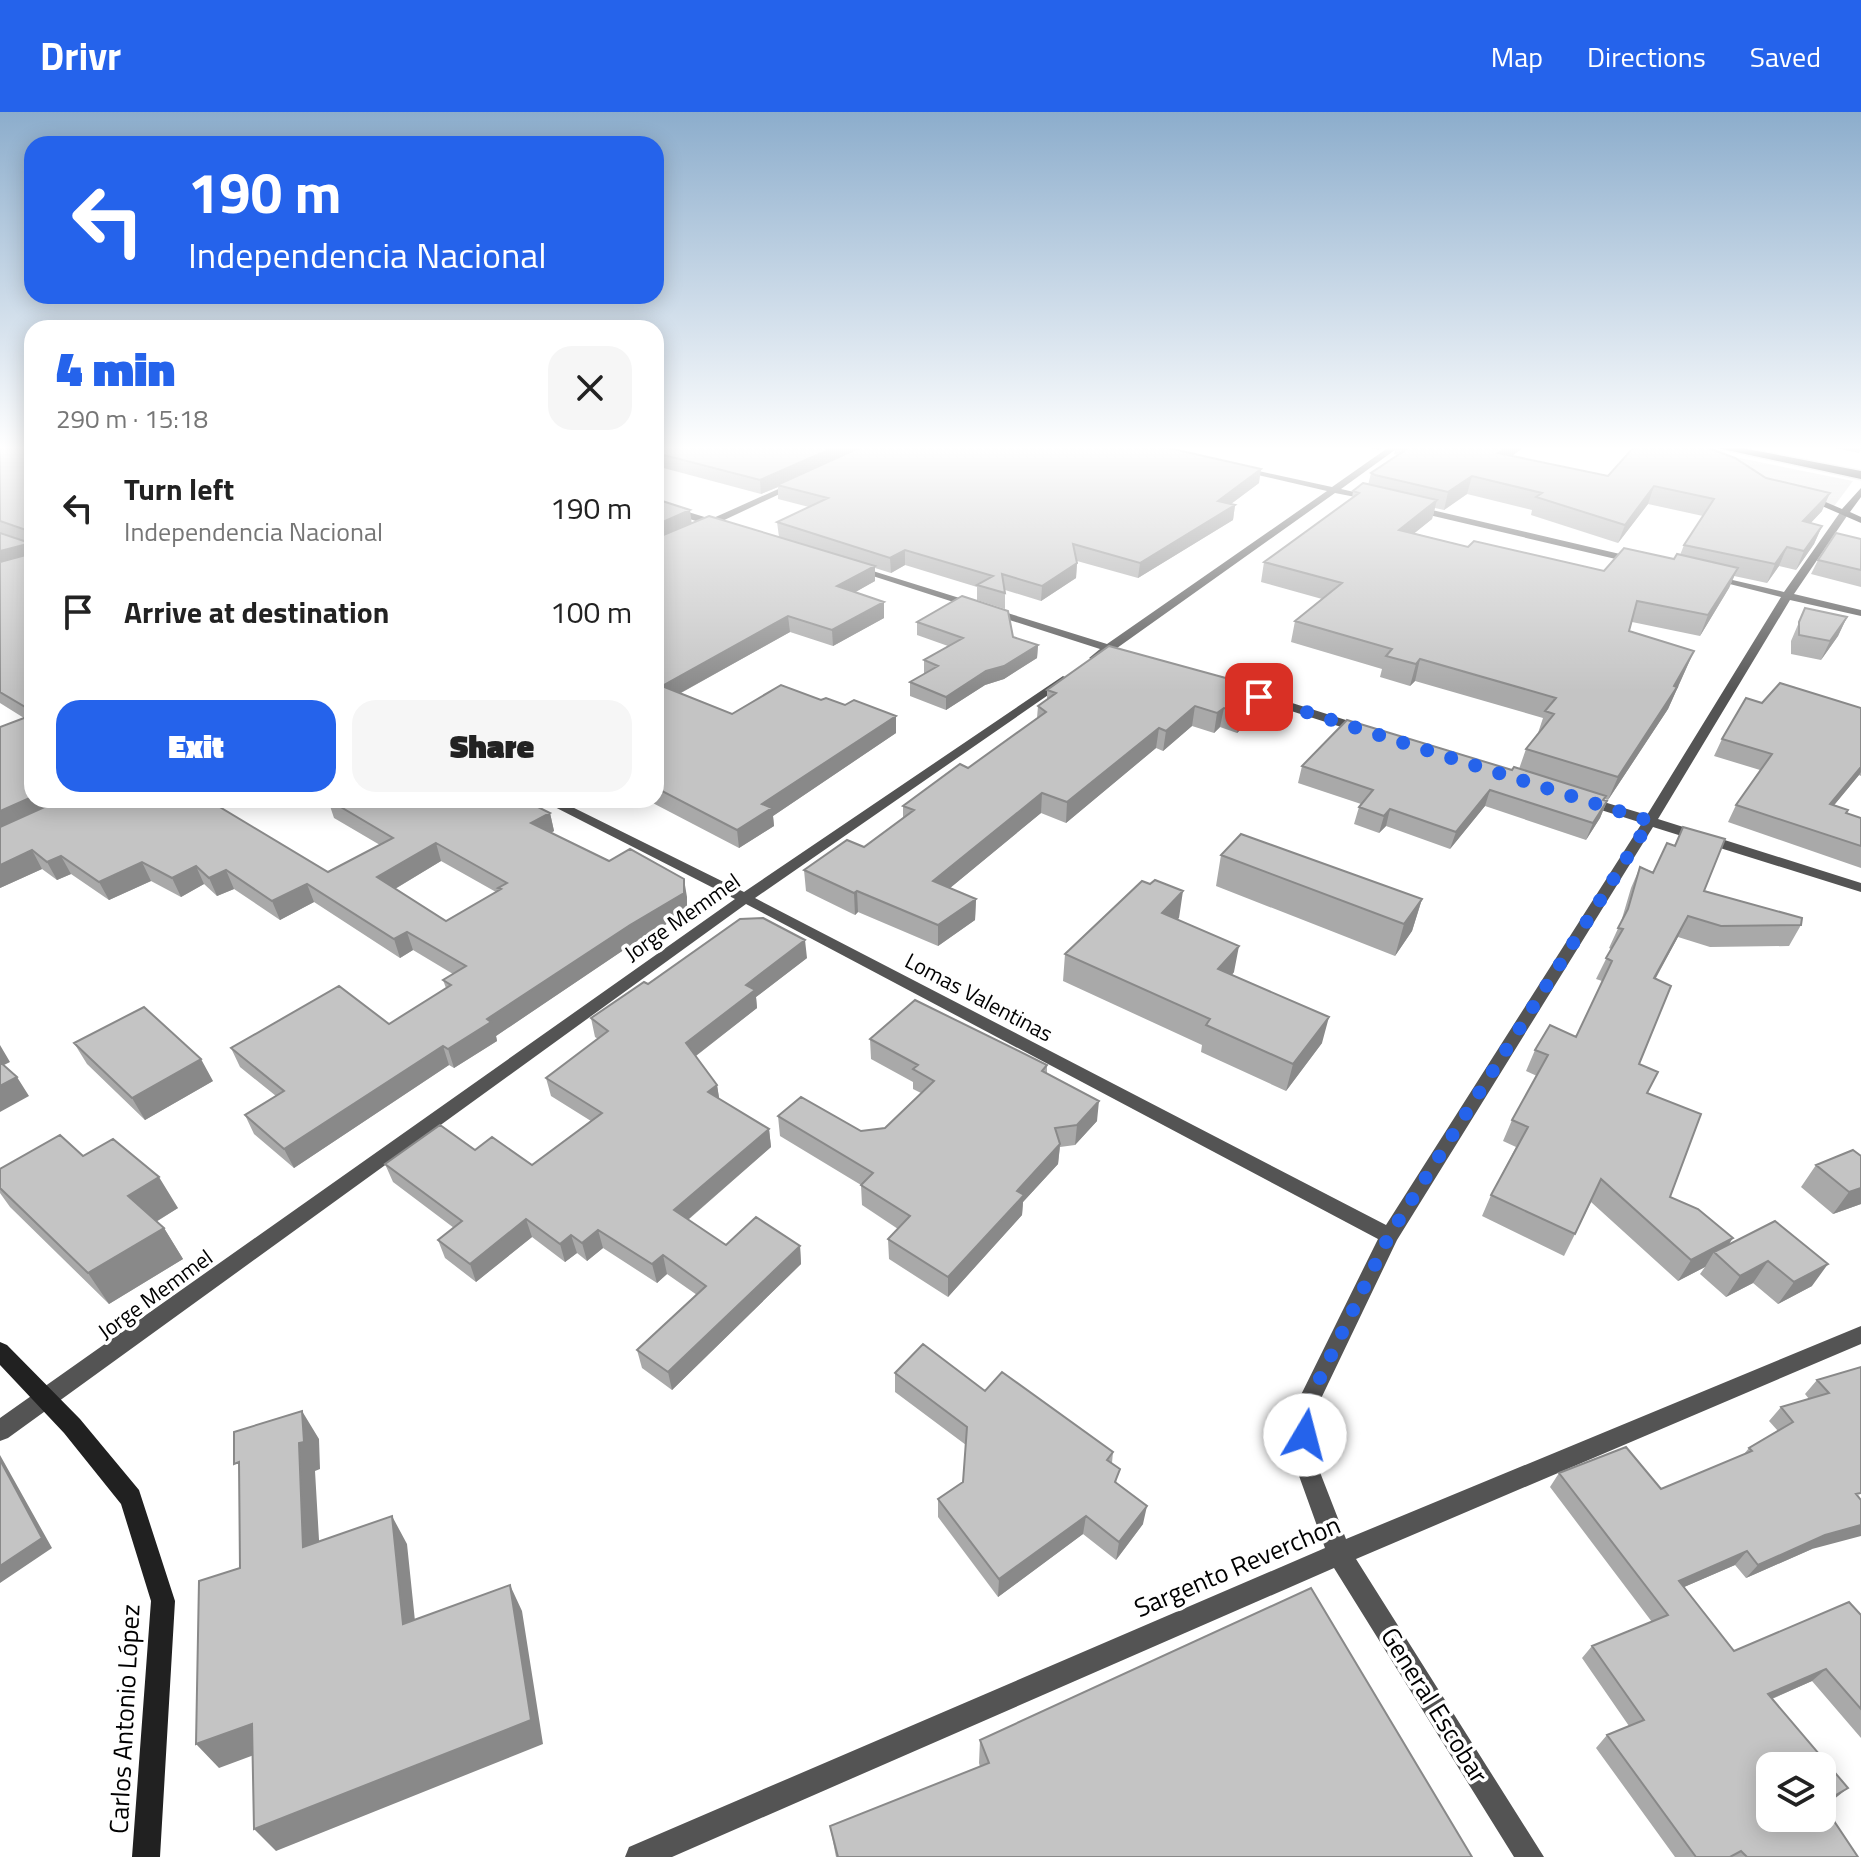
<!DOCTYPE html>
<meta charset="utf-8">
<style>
body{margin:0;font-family:"Titillium Web",sans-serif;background:#f6f6f6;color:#222;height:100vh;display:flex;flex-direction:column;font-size:30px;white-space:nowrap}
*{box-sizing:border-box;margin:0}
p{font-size:26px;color:#767676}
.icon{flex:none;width:44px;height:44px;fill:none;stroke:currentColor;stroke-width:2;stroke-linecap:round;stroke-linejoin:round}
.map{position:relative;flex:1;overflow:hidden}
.drawer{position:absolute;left:24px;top:208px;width:640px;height:488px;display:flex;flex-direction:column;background:#fff;border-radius:24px;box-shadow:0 4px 20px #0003}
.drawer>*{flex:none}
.top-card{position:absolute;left:24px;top:24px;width:640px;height:168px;border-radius:24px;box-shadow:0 4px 20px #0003;background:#2563eb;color:#fff;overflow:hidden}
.fabs{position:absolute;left:1756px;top:1640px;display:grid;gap:16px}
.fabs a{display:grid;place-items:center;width:80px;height:80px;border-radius:16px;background:#fff;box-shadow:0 4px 20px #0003;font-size:40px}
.pin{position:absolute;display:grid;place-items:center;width:68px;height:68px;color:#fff;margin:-34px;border-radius:16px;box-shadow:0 4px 12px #0006}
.me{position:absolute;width:88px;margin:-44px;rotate:8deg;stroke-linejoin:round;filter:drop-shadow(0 0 6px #0008)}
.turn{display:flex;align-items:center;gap:28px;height:168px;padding:0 32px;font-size:36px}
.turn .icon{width:104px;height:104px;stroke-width:2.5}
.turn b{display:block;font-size:56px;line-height:68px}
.round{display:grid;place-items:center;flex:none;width:84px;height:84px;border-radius:24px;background:#f6f6f6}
.head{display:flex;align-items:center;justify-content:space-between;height:136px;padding:0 32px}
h1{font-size:48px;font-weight:800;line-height:60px;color:#2563eb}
.button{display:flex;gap:16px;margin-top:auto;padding:16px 32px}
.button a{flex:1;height:92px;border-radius:24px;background:#2563eb;color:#fff;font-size:32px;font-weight:800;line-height:92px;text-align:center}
.button a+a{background:#f6f6f6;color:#222}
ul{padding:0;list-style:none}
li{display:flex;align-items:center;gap:24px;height:104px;padding:0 32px}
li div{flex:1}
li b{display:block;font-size:30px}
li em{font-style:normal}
header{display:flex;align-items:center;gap:48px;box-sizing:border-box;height:112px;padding:0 40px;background:#2563eb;color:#fff}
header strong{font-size:38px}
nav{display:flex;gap:44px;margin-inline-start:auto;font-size:28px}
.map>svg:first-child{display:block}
</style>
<header>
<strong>Drivr</strong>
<nav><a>Map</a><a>Directions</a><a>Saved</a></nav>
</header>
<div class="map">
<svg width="1861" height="1745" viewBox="0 0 1861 1745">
<rect width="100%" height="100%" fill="#fff"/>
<path fill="#dbdbdb" d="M1684,335L1853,369L1832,397Z"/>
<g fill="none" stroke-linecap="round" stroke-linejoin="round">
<defs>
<path id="trunk" d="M1713,335H1737L1861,359V367Z"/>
</defs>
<use href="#trunk" stroke="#dbdbdb" stroke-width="3"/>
<path fill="#545454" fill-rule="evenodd" d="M1389,335H1399L1341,377L1376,385V389L1335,381L1117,536L1122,539L1120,541H1110L1095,549L1089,546L1100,537L851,457L860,455L1107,532L1327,379L1236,358V354L1332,375Z
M794,370L801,372L720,410L724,413L719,416L706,414L705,412L656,396V390L711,407Z
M1415,394L1637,446L1642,449L1637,452L1412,399V395Z
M1841,399L1849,401L1794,482L1861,498V504L1790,488L1658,707L1861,771V780L1653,715L1397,1128L1316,1297V1350L1346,1427L1861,1214V1232L1356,1447L1544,1745H1514L1334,1456L672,1745H625L629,1735L1325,1436L1294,1350V1297L1378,1127L746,792L8,1326L0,1329V1306L735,787L541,688H558L744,780L1063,564L1067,566V570L755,786L1386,1113L1642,711L1579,691L1577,688L1584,684L1647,703L1781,485L1706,466L1711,463L1784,480Z
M1245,576L1368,615L1370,618L1368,621H1360L1241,583L1239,580Z"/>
<path fill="#212121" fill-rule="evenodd" d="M1861,376V385L1850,400L1861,405V411L1799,384L1807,382L1842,397Z
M0,1230L7,1233L80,1307L139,1378L175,1489L160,1745H132L151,1489L121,1392L64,1321L0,1253Z"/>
<use href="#trunk" fill="#000" fill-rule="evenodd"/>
</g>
<path fill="#a9a9a9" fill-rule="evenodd" d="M0,335H32V688L221,696L328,760L380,733L334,706L328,688L550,701L554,719L551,721L687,785V800L634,831L496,924L497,929L454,956L449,953L294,1056L254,1022L245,1003L276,984L240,955L231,936L389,912L446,876L443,868L453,862L413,838L400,846L314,790L280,808L234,777L217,784L204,772L181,785L151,769L109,788L71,762L57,768L42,757L0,776L24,606L0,591ZM441,749L496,780L446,809L395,777Z
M656,335L1259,371L1231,392L1235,393L1233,408L1138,466L1077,449L1076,466L1041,489L1005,478V497L977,488V475L905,453L891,461L875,456V469L855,480L884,506L833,534L790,520L681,581L732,602L896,621L773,704L774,714L739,736L647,688H656V387L692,411L779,425L777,410L809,395L778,387V375L761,382L656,354Z
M1364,335H1384L1379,338Z
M1396,335H1524L1512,344L1608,364L1766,366L1822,399L1810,411L1822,414L1814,432L1796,458L1779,454L1767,471L1734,464L1729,476L1700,524L1632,510L1629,519L1694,539L1668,597L1608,688L1605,687L1604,688L1607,689L1600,706L1586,728L1485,694L1450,737L1386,714L1379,721L1354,712L1359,695L1361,692L1298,671L1302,654L1512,658L1519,657L1526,637L1538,621L1543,606L1415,569L1410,574L1380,565L1382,557L1291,530L1295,509L1322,487L1261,470L1264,450L1352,386L1353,379L1368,373L1371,361L1398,343L1394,342ZM1467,382L1532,398L1531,403L1618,431L1648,392L1703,404L1684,433L1680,443L1674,447L1604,459L1468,435L1414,421L1432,407L1435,396L1444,398Z
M1830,335H1861V337L1859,341Z
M1861,427V475L1811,462L1818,448Z
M1805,496L1847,505L1838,524L1821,548L1791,542V529Z
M917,510L1013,525L1038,533L1037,546L1004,567L985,573L946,598L910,584V570L924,562V548L948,534L917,523Z
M1266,577L1262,597L1237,621L1220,615L1214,621L1192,614L1163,639L1156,636L1066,711L1041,701L950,776L976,787L975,808L938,834L858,800L855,803L806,779L804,758L864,735L903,707V694L968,656L1037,606L1038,594L1047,588V578Z
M1762,591L1861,596V664L1859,663L1834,693L1846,701L1861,706V756L1728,710L1736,693L1760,658L1714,644L1722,627Z
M1221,743L1422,787L1412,819L1395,844L1216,774Z
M1640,755L1801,813L1789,834L1710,835L1678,825L1656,866L1639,952L1670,1085L1728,1133L1775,1109L1812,1174L1778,1192L1753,1171L1726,1185L1700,1162L1705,1155L1678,1169L1591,1090L1564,1144L1482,1104L1491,1083L1516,1035L1503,1029L1512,1008L1537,964L1526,959L1535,938L1576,925L1602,869L1596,867L1611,837L1609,836L1621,810L1631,776Z
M1179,806L1177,807L1234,860L1232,863L1322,931L1286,979L1201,940L1202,933L1063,869L1065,842Z
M807,846L756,885L757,896L696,944L717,973L719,987L769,1017L771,1035L688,1108L726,1133L800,1134L801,1152L672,1278L642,1256L637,1238L697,1183L667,1162L657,1171L603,1136L587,1149L577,1141L565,1150L532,1125L476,1170L445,1146L438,1128L454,1116L393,1070L385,1052L475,1038L532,1053L591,1009L551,984L546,966L598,927L595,925L591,906L648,872Z
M870,927L1047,953V961L1097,1009L1075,1033L1060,1035L1058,1052L1023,1090L1022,1103L948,1185L889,1147L888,1127L898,1117L862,1093L861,1073L780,1024L778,1004L861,1019L885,1016L921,981L913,977V970L871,947Z
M74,931L213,969L145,1008L87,952Z
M83,1044L178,1096L156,1110L164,1116L183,1147L109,1192L10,1095L0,1081V1057Z
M1861,1044V1092L1833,1102L1801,1075L1816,1053Z
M1861,1255L1812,1437L1746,1466L1735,1453L1684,1475L1734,1539L1861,1503V1626L1812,1569L1772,1587L1833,1688L1823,1693L1858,1745H1675L1596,1636L1607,1623L1629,1614L1582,1546L1592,1534L1652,1510L1550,1375L1559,1361L1661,1377L1744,1342L1749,1336L1778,1319L1769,1309L1781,1295L1809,1287L1805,1282L1817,1268Z
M895,1261L985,1279L1113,1340L1112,1351L1117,1372L1143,1412L1116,1448L1083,1422L998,1485L938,1405V1387L963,1370L966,1333L895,1280Z
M980,1628L1472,1745H836L830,1714L980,1655L979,1651Z"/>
<path fill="#898989" d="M835,335H866L777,373L778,375L761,382L760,368Z
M1507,335H1524L1493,358L1498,341Z
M1261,357L1259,371L1216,403L1218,389Z
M1472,364L1467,382L1444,398L1448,380Z
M1654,374L1648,392L1618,431L1625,413Z
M1830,381L1822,399L1795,428L1803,409Z
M1437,388L1432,407L1395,437L1399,418Z
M1235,393L1233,408L1138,466L1140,451Z
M690,398L692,413L656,429V413Z
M1822,414L1814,432L1796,458L1804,439Z
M27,432L32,443L0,456V439Z
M1787,435L1779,454L1767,471L1775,452Z
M905,438V453L891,461L890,446Z
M1077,451L1076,466L1041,489L1042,474Z
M875,454V469L838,490L837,474Z
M1738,456L1729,476L1700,524L1708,503Z
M884,490V506L833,534L832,518Z
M788,504L790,520L664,590L662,574Z
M1847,505L1838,524L1821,548L1830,529Z
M1038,533L1037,546L1004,567L985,573L946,598V585L986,559Z
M1694,539L1668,597L1608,688L1618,665L1674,574Z
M1420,547L1415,569L1410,574L1416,552Z
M1266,577L1262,597L1237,621L1240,601Z
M1195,594L1192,614L1163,639L1166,619Z
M1224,596L1220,615L1214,621L1217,601Z
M896,604V621L773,704L774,714L739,736L737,718L762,692Z
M1159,616L1156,636L1066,711L1067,690Z
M1861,655V660L1859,663L1821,709L1830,692Z
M1490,678L1485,694L1450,737L1456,720Z
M1042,681L1041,701L933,790V769Z
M32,685V688H76L0,722V699Z
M203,688H238L209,702Z
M1607,689L1600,706L1586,728L1593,711Z
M1390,697L1386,714L1379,721L1384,704Z
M550,701L554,719L535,729L531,711Z
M436,731L441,749L383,784L377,765Z
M32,738L42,757L0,776V753Z
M61,744L71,762L57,768L47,750Z
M142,750L151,769L109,788L99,770Z
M196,754L204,772L181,785L172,766Z
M226,758L234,777L217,784L209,766Z
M684,767L687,785V800L634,831L496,924L497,929L454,956L448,937L487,907Z
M307,772L314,790L280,808L272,789Z
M857,779L858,800L855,803L854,781Z
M1183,779L1179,806L1158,827L1162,801Z
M976,787L975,808L938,834V813Z
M1422,787L1412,819L1395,844L1404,812Z
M1688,804L1678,825L1644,887L1654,866Z
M407,820L413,838L400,846L394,827Z
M805,828L807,846L756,885L757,896L689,949L686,931L746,873Z
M1239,834L1234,860L1213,883L1218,857Z
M1329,905L1322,931L1286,979L1293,952Z
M0,933L10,950L0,955Z
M443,934L449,953L294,1056L284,1037Z
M201,947L213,969L145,1008L132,986Z
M17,965L29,984L0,1000V974Z
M717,973L720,991L708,980Z
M1099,989L1097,1009L1075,1033L1077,1013Z
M769,1017L771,1035L677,1117L674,1098Z
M1060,1032L1058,1052L1023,1090L1022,1103L948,1185V1165L1017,1079Z
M159,1065L178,1096L147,1115L128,1084Z
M1861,1076V1092L1833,1102L1849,1080Z
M526,1107L532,1125L476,1170L470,1152Z
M164,1116L183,1147L109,1192L88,1161Z
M598,1118L603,1136L587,1149L582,1131Z
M571,1123L577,1141L565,1150L560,1132Z
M1733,1126L1720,1146L1714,1140L1705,1155L1678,1169L1691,1148Z
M800,1134L801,1152L672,1278L668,1260Z
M663,1143L667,1162L657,1171L652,1152Z
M1768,1149L1753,1171L1726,1185L1740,1164Z
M1828,1152L1812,1174L1778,1192L1794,1170Z
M302,1299L319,1327L320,1357L315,1359L321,1462L303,1435L299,1331Z
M0,1343L52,1436L0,1471Z
M1147,1394L1143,1412L1116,1448L1119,1430Z
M392,1404L407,1432L418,1538L403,1512Z
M1086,1404L1083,1422L998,1485L999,1467Z
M1861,1413V1424L1812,1437L1746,1466L1758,1453L1825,1423Z
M1747,1439L1735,1453L1668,1482L1679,1469Z
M510,1473L522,1499L543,1632L276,1739L254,1717Z
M1826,1557L1812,1569L1755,1594L1768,1582Z
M252,1612L273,1636L219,1656L196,1632Z
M1848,1676L1833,1688L1822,1694V1691Z"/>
<path fill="#c4c4c4" stroke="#898989" stroke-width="2" fill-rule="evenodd" d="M0,335H32V599L0,580V450L26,443L27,432L0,439V421L27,430L26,418L0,409Z
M656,335H835L760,368L656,341Z
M861,335H1164L1261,357L1218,389L1235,393L1140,451L1073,432L1077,451L1042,474L1002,462L1005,481L977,473L993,464L905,438L890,446L777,410L828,386L777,373Z
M1410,335H1507L1498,341L1608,364L1634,335H1706L1735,346L1766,366L1830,381L1803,409L1822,414L1804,439L1787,435L1775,452L1684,433L1714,387L1654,374L1625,413L1536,385L1542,381L1472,364L1448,380L1375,363L1371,361Z
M1363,371L1437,388L1399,418L1468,435L1474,429L1604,459L1624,436L1674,447L1677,442L1738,456L1708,503L1637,489L1629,519L1694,539L1674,574L1677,575L1618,665L1526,637L1554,602L1545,599L1556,586L1420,547L1416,552L1386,544L1392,537L1295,509L1342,471L1264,450L1359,381L1353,379Z
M656,387L690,398L656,413Z
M709,404L875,454L837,474L884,490L832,518L788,504L662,574L732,602L781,573L821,588L826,586L845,593L854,588L896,604L762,692L772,696L737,718L656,676V426Z
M1836,421L1861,427V458L1818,448Z
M962,484L1008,499L1013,525L1038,533L1004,554L986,559L946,585L910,570L938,554L924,548L963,526L917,510Z
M1805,496L1847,505L1830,529L1799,523V510Z
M1109,534L1266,577L1240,601L1224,596L1217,601L1195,594L1166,619L1159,616L1067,690L1042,681L933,769L976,787L938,813L857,779L854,781L804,758L847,728L864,735L914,698L903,694L960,652L968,656L1046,600L1038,594L1056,581L1047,578Z
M1780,571L1861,596V655L1830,692L1848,698L1846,701L1861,706V734L1736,693L1772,642L1722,627L1746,586L1762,591Z
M32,603V685L0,699V615Z
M1347,608L1512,658L1514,655L1606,684L1603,688L1607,689L1593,711L1490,678L1456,720L1390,697L1384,704L1359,695L1373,678L1302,654Z
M60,688H208L328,760L393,726L329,688H524L550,701L531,711L609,749L630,737L684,767V781L630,813L487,907L491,910L448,937L443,934L284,1037L245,1003L284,979L231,936L339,874L389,912L451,873L443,868L466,854L407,820L394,827L307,772L272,789L226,758L209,766L196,754L172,766L142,750L99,770L61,744L47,750L32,738L0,753V715ZM436,731L507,771L498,776L501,777L446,809L377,765Z
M1683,715L1725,727L1704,779L1802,806L1801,813L1721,814L1688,804L1654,866L1671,874L1639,952L1658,960L1647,981L1701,1002L1670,1085L1698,1097L1733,1126L1691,1148L1601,1067L1575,1122L1491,1083L1528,1015L1512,1008L1548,943L1535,938L1550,913L1576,925L1612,849L1606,846L1623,817L1618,816L1628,797L1640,755L1653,761L1667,731L1675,734Z
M1241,722L1422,787L1404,812L1221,743Z
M1155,768L1183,779L1162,801L1239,834L1218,857L1329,905L1293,952L1206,913L1210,907L1065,842L1142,769L1150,772Z
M763,806L805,828L746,873L755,878L686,931L717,973L708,980L769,1017L674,1098L726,1133L756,1105L800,1134L668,1260L637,1238L706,1174L663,1143L652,1152L598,1118L582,1131L571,1123L560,1132L526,1107L470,1152L438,1128L462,1109L385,1052L440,1013L475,1038L492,1025L532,1053L602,1001L546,966L608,919L591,906L644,870L648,872L740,807Z
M915,888L1047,953L1042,959L1099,989L1077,1013L1055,1016L1060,1032L1017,1079L1024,1083L948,1165L888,1127L910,1104L861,1073L873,1061L778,1004L801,985L861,1019L885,1016L934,969L913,957L918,953L870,927Z
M144,895L201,947L132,986L74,931Z
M0,950L17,965L0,974Z
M60,1023L83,1044L113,1027L159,1065L128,1084L164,1116L88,1161L0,1076V1057Z
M1853,1038L1861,1044V1076L1849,1080L1816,1053Z
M1775,1109L1828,1152L1794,1170L1768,1149L1740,1164L1714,1140Z
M923,1232L985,1279L1002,1260L1113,1340L1107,1348L1120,1357L1115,1370L1147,1394L1119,1430L1086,1404L999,1467L938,1387L963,1370L967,1315L895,1261Z
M1861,1255V1381L1856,1382L1861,1388V1413L1825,1423L1758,1453L1747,1439L1679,1469L1734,1539L1849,1490L1861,1503V1597L1826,1557L1768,1582L1848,1676L1822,1691L1858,1745H1747L1741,1739L1730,1745H1696L1607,1623L1644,1608L1592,1534L1668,1503L1559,1361L1626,1335L1661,1377L1752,1339L1749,1336L1793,1310L1781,1295L1829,1281L1817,1268ZM1770,1654H1822V1706H1770Z
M302,1299L304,1330L299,1331L303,1435L392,1404L403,1512L510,1473L531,1608L254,1717L252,1612L196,1632L199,1469L240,1456L239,1350L234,1352V1320Z
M0,1348L42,1426L0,1454Z
M1311,1476L1472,1745H838L830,1714L989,1651L980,1628Z"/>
<linearGradient id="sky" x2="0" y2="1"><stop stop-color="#8cadcc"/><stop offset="0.58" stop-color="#fff"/><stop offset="1" stop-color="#fff" stop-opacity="0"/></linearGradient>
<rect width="1861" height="579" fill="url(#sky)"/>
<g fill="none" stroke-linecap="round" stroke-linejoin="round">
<path stroke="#2563eb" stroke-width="14" stroke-dasharray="0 25.2" d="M1259,585L1650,709L1389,1124L1305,1297V1323"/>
</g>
<g text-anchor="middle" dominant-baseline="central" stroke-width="7" stroke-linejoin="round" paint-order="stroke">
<g font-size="22" fill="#000" stroke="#fff">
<text transform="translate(682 805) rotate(-35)">Jorge Memmel</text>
<text transform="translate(979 885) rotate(28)">Lomas Valentinas</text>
<text transform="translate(155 1182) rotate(-36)">Jorge Memmel</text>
</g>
<g font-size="26" fill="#000" stroke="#fff">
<text transform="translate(1237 1454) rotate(-23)">Sargento Reverchon</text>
<text transform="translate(1435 1593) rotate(58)">General Escobar</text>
<text transform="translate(124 1607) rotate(-87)">Carlos Antonio López</text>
</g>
</g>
</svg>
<div class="fabs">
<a><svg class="icon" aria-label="layers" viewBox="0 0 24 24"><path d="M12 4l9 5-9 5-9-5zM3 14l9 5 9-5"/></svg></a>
</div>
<div class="pin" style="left:1259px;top:585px;background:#d93025"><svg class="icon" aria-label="arrive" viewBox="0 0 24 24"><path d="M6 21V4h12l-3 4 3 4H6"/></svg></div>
<svg class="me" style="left:1305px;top:1323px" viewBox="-20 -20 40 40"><circle r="19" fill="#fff"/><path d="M0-13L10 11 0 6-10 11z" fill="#2563eb"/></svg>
<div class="top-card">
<div class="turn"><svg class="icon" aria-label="left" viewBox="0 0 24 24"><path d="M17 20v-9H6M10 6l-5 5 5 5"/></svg><div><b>190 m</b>Independencia Nacional</div></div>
</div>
<section class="drawer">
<div class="head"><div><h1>4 min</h1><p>290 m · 15:18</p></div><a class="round"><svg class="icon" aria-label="close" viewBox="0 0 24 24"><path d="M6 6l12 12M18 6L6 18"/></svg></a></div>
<ul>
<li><svg class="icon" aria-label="left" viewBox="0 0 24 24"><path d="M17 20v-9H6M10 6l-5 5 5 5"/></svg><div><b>Turn left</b><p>Independencia Nacional</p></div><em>190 m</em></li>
<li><svg class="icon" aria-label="arrive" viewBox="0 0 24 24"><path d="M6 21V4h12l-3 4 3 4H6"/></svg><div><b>Arrive at destination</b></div><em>100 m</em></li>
</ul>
<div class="button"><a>Exit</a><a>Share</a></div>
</section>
</div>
